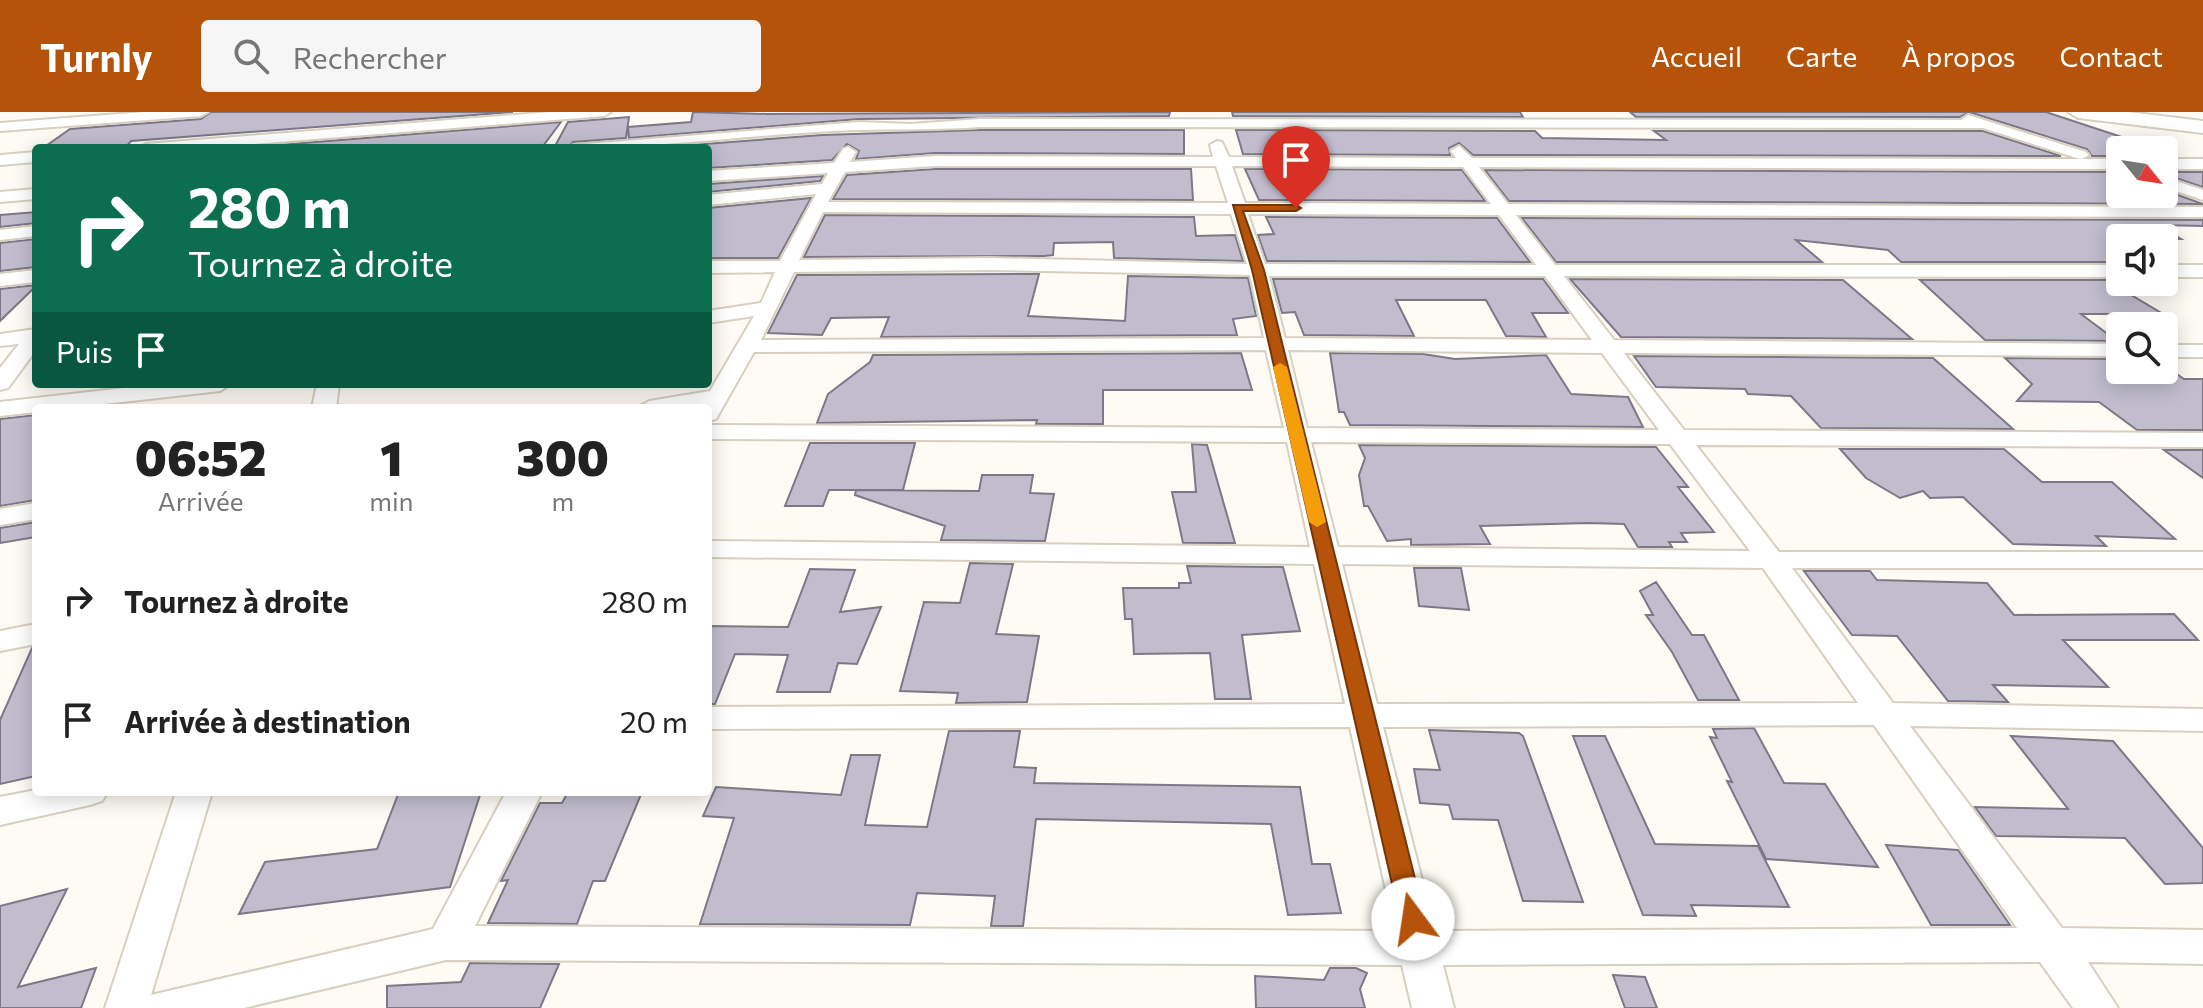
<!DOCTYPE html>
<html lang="fr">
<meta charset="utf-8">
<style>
body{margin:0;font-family:Commissioner,sans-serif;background:#f6f6f6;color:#222;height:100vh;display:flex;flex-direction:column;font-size:30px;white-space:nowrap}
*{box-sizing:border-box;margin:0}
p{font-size:26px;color:#767676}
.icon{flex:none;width:44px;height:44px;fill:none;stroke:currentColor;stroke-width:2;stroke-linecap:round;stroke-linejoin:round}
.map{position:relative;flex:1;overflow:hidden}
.drawer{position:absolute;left:32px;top:292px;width:680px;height:392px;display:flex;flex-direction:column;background:#fff;border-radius:8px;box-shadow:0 4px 20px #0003}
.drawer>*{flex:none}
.banner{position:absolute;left:32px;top:32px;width:680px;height:244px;border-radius:8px;box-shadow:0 4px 20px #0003;background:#0b6e4f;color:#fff;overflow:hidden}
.needle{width:52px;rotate:120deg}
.controls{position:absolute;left:2106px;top:24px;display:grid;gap:16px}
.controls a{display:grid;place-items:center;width:72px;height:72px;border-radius:8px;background:#fff;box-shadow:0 4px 20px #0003;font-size:40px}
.pin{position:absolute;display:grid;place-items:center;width:68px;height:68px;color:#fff;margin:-82px -34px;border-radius:50% 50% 50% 0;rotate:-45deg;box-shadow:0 0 8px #0007}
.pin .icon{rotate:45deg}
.me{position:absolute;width:88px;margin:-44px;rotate:346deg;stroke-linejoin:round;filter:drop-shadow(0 0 6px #0008)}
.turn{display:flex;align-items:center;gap:28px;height:168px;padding:0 24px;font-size:36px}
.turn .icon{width:104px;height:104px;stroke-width:2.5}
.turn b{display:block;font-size:56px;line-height:68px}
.then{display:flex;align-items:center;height:76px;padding:0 24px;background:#0003;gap:16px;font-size:30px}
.eta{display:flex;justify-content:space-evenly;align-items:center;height:136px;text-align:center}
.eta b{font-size:48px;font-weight:800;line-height:56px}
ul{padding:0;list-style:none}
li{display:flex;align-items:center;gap:24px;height:120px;padding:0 24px}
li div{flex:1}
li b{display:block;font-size:30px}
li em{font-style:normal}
header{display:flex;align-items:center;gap:48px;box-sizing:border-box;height:112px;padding:0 40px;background:#b45309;color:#fff}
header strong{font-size:38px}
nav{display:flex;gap:44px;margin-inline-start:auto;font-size:28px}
.search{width:560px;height:72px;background:#f6f6f6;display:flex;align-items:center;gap:20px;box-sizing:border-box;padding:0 28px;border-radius:8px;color:#767676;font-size:30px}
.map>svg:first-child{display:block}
</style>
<header>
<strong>Turnly</strong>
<div class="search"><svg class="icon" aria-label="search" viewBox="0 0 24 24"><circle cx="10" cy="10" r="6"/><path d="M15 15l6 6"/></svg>Rechercher</div>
<nav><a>Accueil</a><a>Carte</a><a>À propos</a><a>Contact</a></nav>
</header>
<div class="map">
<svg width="2203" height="896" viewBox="0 0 2203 896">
<rect width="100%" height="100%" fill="#fefbf4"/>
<path fill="#c1bdcd" stroke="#7c7887" stroke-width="2" d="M211,0H513L131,29L126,35L110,36H43L70,17L201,7Z
M693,0L767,2L1170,0L1169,4L859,7L629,26L628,15L691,10Z
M1232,0H1520L1523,5L1233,4Z
M1630,0H2046L2161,38H2120V44H2092L2087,37L1969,0L1960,5H1636Z
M629,5L626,26L573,30L568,36H554L568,10Z
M561,10L543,34L241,36Z
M980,18H1184V42L935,41L856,47L859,39L847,32L832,48L708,56V36H652L822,23Z
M1236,18L1535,19L1542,26L1666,28L1654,19H1983L2061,44L1473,43L1459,31L1449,36L1450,43L1243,42Z
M935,57H1191L1193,88L833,87L847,63Z
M1245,57L1462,58L1485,89L1259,88Z
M1485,58L2120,60V82H2164V78L2203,92L1509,89Z
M2164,60H2203V75L2164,62Z
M823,64L820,69L708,80V72Z
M811,86L778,146H708V96Z
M36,100V111L0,115V103Z
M825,103L1194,105L1196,124L1235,123L1243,149L1114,146L1113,130L1054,131L1053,143L1044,144L804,145Z
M1266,105L1497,106L1530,150L1267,149L1258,123L1274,122Z
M1522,106L2203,108V114L2158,113L2181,127L2120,126V150H1901L1888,138L1796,128L1822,150H1556Z
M36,127V155L0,159V131Z
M1039,162L1028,204L1125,209L1128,164L1248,166L1256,204L1233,207L1237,223L881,225L889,205L831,206L822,223L768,221L797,163Z
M1273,167H1543L1568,201H1532L1546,225L1506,224L1486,188H1396L1414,224L1304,223L1295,200L1282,201Z
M1570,167L1843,168L1912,227L1621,225Z
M1920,168H2106L2163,202H2081L2117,229L1985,228Z
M36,173V174L0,209V177Z
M1241,241L1252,278H1103V312H1036L1037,308L817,311L828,282L870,250L873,243Z
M1330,241L1423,242L1455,247L1546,243L1571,282L1628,285L1643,315L1350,313L1344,300H1339Z
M1634,244L1933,246L2013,317L1821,316L1791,284L1748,282L1745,277L1656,275Z
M2005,246L2120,247V258L2168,256L2184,267H2203V318H2137L2099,290L2017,289L2032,272Z
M36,303V388L0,394V307Z
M810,331H915L903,378H829L823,394H785Z
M1192,332L1207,333L1235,431H1183L1172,380H1196Z
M1359,333L1656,335L1688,375H1678L1714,420L1681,421L1687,430H1669L1672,435H1638L1624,412L1588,411L1480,414L1490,432L1411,433V427L1387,429L1368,394H1364L1359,363L1365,346Z
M1840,337H2004L2042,370H2112L2175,427L2096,424L2106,434L2013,432L1963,385L1930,386L1923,379L1900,386L1866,366Z
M2164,338H2203V366Z
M982,363H1033L1030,381L1054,382L1045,429L941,428L945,414L855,383L856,378L979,379Z
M36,410V425L0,431V416Z
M970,451L1013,452L996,522L1039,524L1027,590L956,591L958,581L900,579L924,490L960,491Z
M1187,454L1283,455L1300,519L1242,523L1251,587H1215L1210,541L1134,542L1132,507H1125L1123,476H1179V471H1191Z
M1414,456H1461L1469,498L1419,494Z
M810,457L855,458L840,500L881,495L857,552L838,551L830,580H777L788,543L735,542L715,592H708V514L788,515Z
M1804,459H1870L1877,468L1987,471L2014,503L2174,502L2198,528H2063L2108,575L1993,573L2008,590L1948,589L1897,524L1852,523Z
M1656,470L1692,523H1704L1739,588H1698L1672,540L1646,503H1653L1640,479Z
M36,535V664L0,672V608L32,536Z
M1754,616L1784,671L1825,672L1878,755L1766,747L1727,669L1732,670L1710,625L1717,626L1713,617Z
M1429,618L1519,621L1523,624L1583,790L1523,789L1498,708L1453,707L1449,693L1420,691L1414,657L1440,658Z
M949,619H1020L1014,655L1036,656L1034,671L1300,675L1312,752H1330L1341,801L1288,803L1271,712L1036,707L1023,814H991L995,784L917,781L910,813L700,812L734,706L703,704L716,675L841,683L851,643H880L865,713L927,715Z
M1573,624H1605L1655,732L1758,734L1789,795L1691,793L1696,804L1643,803Z
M2011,624L2113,629L2203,736V771L2165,772L2125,726L1996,724L1975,695L2068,697Z
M399,680H481L450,775L239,802L265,750L377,737Z
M568,680H642L605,769H593L577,812L488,811L508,768L501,769L540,691H562Z
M1886,733L1958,738L2010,813H1931Z
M67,777L18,875L96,856L81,896H0V794Z
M470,851L559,852L540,896H387V874L461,870Z
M1330,856H1356L1367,861L1360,877L1365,896H1256L1255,864L1324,868Z
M1613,863L1645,865L1657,896H1625Z"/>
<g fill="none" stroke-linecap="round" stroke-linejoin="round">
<defs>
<path id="street" d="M145,0H208L201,4L0,19V11Z
M551,0H611L604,4L203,36H139L146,32Z
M1968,3L2086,40L2089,43L2082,47H2120V57L1479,55L1508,92L2203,95V105L1516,103L1555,153H2120V165L1564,164L1614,228L2120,232V244L1624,241L1684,318L2203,321V335L1696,333L1779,440H2203V456H1792L1893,591L2203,597V619L1910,614L2062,816L2203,818V852L2088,850L2118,896H2073L2040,850L1443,853L1454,896H1412L1402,853L446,848L244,896H105L176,680H212L151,883L433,817L506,680H542L475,814L1395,819L1350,615L708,617V595L1345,592L1314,452L708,445V429L1310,435L1287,330L708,327V313L1284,316L1266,238L754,240L716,307L708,309V296L701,295L637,296L649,289L710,279L754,204L708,211V199L761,191L775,160L708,161V149H780L816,82L708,93V83L822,72L828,61L708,69V59L834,51L843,37L848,35L856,40L850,50L935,44L1213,45L1210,33L1217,29L1222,30L1229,45L1456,46L1451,39L1459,34L1472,46L2080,47L1983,16L980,15C939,18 899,17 858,18C762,21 667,36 571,36L573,33L859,10L911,12L980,7L1961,8ZM935,54H1216L1228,91L828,90L845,60ZM1232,54L1463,55L1491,92L1245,91ZM823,100L1231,102L1247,152L991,146L799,148ZM1248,102L1499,103L1536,153L1265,152ZM991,158L1250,163L1264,226L761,228L794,160ZM1269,164H1545L1592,228L1285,226ZM1288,238L1602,241L1659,318L1307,316ZM1311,330L1670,332L1750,439L1338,435ZM1342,452L1763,456L1858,591L1377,592ZM1874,613L2017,816L1435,819L1383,615Z
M36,40V50L0,53V43Z
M2164,47H2203V57H2164Z
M2164,65L2203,78V88L2164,75Z
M36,77V87L0,90V80Z
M36,114V124L0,128V118Z
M2164,153H2203V165H2164Z
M36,158V170L0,174V162Z
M36,217V238L8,276L0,278V256L19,232L0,234V222Z
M2164,233H2203V245H2164Z
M160,272H231L220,279L69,296H36V300L0,304V290Z
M317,272H339L336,296H312Z
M36,391V407L0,413V397Z
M36,512V532L0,539V519Z
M36,678V680H108L102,689L90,693L0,713V685Z"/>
<path id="secondary" d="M2068,0H2128L2203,9V21L2078,6Z"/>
</defs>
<use href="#street" stroke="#d7d0c0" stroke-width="4"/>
<use href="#secondary" stroke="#d7d0c0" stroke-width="4"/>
<use href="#street" fill="#fff" fill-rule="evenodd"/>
<use href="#secondary" fill="#fff" fill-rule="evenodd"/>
</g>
<path fill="#b45309" stroke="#753606" stroke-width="2" d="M1233,93H1296L1301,96L1296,99H1243L1264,158L1425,807L1422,815L1413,818L1404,815L1400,807L1252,158Z"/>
<path fill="#f59e0b" d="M1280,251L1287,255L1326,410L1317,415L1309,410L1273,255Z"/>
</svg>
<div class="controls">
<a><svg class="needle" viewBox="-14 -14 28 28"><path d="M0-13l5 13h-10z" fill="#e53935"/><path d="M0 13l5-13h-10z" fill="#767676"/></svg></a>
<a><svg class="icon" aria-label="sound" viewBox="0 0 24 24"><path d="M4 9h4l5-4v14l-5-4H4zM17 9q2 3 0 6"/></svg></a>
<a><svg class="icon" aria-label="search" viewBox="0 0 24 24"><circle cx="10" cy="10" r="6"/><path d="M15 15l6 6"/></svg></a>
</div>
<div class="pin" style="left:1296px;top:96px;background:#d93025"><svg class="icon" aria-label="arrive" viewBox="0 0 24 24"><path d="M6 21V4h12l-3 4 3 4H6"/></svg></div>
<svg class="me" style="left:1413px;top:807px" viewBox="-20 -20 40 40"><circle r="19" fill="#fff"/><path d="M0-13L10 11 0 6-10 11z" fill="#b45309"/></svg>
<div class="banner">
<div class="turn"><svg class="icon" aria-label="right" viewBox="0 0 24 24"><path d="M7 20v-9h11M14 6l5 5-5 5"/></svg><div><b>280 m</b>Tournez à droite</div></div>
<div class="then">Puis<svg class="icon" aria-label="arrive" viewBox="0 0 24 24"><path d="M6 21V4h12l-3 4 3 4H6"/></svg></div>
</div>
<section class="drawer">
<div class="eta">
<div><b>06:52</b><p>Arrivée</p></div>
<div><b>1</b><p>min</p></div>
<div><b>300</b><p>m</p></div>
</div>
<ul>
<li><svg class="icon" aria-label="right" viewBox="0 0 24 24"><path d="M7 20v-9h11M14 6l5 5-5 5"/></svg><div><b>Tournez à droite</b></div><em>280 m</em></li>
<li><svg class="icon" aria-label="arrive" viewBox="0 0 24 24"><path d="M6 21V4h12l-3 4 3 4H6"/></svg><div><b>Arrivée à destination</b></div><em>20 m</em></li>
</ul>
</section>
</div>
